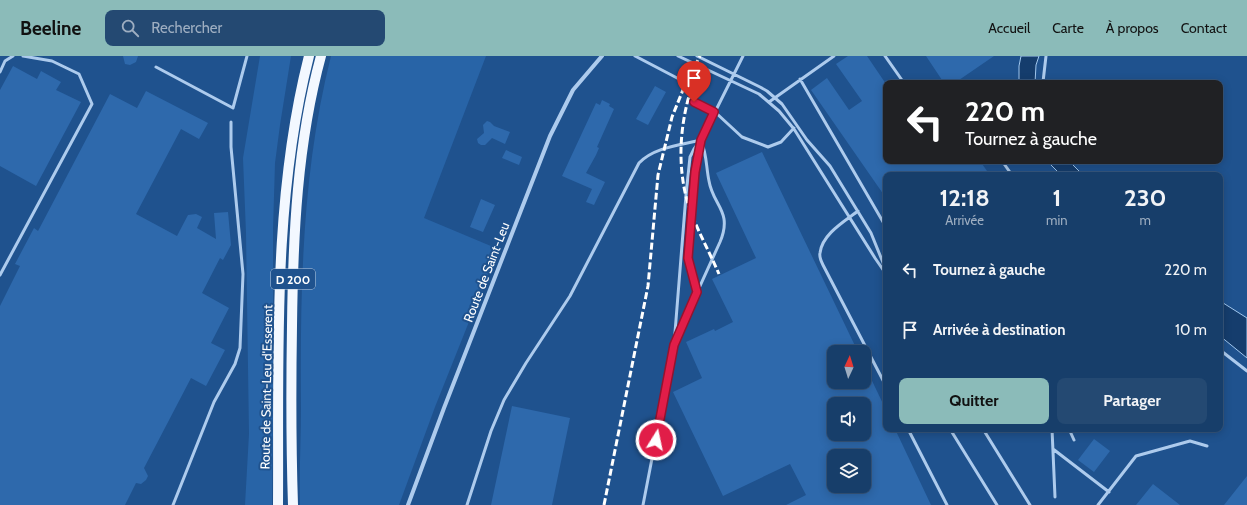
<!DOCTYPE html>
<html lang="fr">
<meta charset="utf-8">
<style>
body{margin:0;font-family:Cabin,sans-serif;background:#244972;color:#f1f3f6;height:100vh;display:flex;flex-direction:column;font-size:15px;white-space:nowrap}
*{box-sizing:border-box;margin:0}
p{font-size:13px;color:#9eaec1}
.icon{flex:none;width:22px;height:22px;fill:none;stroke:currentColor;stroke-width:2;stroke-linecap:round;stroke-linejoin:round}
.map{position:relative;flex:1;overflow:hidden}
.side{position:absolute;left:883px;top:116px;width:340px;height:260px;display:flex;flex-direction:column;background:#173e6a;border-radius:8px;box-shadow:0 2px 10px #0003,0 0 0 1px #36577e}
.side>*{flex:none}
.guide{position:absolute;left:883px;top:24px;width:340px;height:84px;border-radius:8px;box-shadow:0 2px 10px #0003,0 0 0 1px #36577e;background:#202124;color:#fff;overflow:hidden}
.needle{width:26px;rotate:4deg}
.buttons{position:absolute;left:827px;top:289px;display:grid;gap:8px}
.buttons a{display:grid;place-items:center;width:44px;height:44px;border-radius:8px;background:#173e6a;box-shadow:0 2px 10px #0003,0 0 0 1px #36577e;font-size:20px}
.pin{position:absolute;display:grid;place-items:center;width:34px;height:34px;color:#fff;margin:-41px -17px;border-radius:50% 50% 50% 0;rotate:-45deg;box-shadow:0 0 4px #0007}
.pin .icon{rotate:45deg}
.me{position:absolute;width:44px;margin:-22px;rotate:10deg;stroke-linejoin:round;filter:drop-shadow(0 0 3px #0008)}
.turn{display:flex;align-items:center;gap:14px;height:84px;padding:0 16px;font-size:18px}
.turn .icon{width:52px;height:52px;stroke-width:2.5}
.turn b{display:block;font-size:28px;line-height:34px}
.eta{display:flex;justify-content:space-evenly;align-items:center;height:68px;text-align:center}
.eta b{font-size:24px;font-weight:700;line-height:28px}
.primary-button{display:flex;gap:8px;margin-top:auto;padding:8px 16px}
.primary-button a{flex:1;height:46px;border-radius:8px;background:#8bbbb9;color:#111;font-size:16px;font-weight:700;line-height:46px;text-align:center}
.primary-button a+a{background:#244972;color:#f1f3f6}
ul{padding:0;list-style:none}
li{display:flex;align-items:center;gap:12px;height:60px;padding:0 16px}
li div{flex:1}
li b{display:block;font-size:15px}
li em{font-style:normal}
header{display:flex;align-items:center;gap:24px;box-sizing:border-box;height:56px;padding:0 20px;background:#8bbbb9;color:#111}
header strong{font-size:19px}
nav{display:flex;gap:22px;margin-inline-start:auto;font-size:14px}
.search{width:280px;height:36px;background:#244972;display:flex;align-items:center;gap:10px;box-sizing:border-box;padding:0 14px;border-radius:8px;color:#9eaec1;font-size:15px}
.map>svg:first-child{display:block}
</style>
<header>
<strong>Beeline</strong>
<div class="search"><svg class="icon" aria-label="search" viewBox="0 0 24 24"><circle cx="10" cy="10" r="6"/><path d="M15 15l6 6"/></svg>Rechercher</div>
<nav><a>Accueil</a><a>Carte</a><a>À propos</a><a>Contact</a></nav>
</header>
<div class="map">
<svg width="1247" height="449" viewBox="0 0 1247 449">
<rect width="100%" height="100%" fill="#1f528e"/>
<path fill="#2864a7" d="M260,0H291L280,69L275,107L273,173V335L272,449H245L249,378L246,177L243,102Z
M331,0H486L424,162L498,193L435,351L399,449H300C299,417 301,384 301,352C300,234 302,115 331,0Z"/>
<path fill="#153d6d" stroke="#a1c7ee" d="M1021,0H1039L1036,9L1035,27H1019V10Z
M1047,105H1069L1083,119H1061Z
M1220,245L1247,262V302L1220,280Z"/>
<path fill="#2e69ac" fill-rule="evenodd" d="M123,0H138L136,6L130,9L125,8Z
M848,0H867L886,28V105H980L987,115L981,119H886V142L811,34L827,22L849,54L862,45L836,8Z
M926,0H994L959,24L962,27H944Z
M13,10L37,23L41,15L61,26L56,34L81,46L36,130L0,110V34Z
M655,30L666,36L648,69L636,63Z
M146,35L208,67L199,83L181,73L136,158L177,180L188,159L196,158L202,161L197,172L216,183L214,157L228,156L231,189L223,204L220,202L202,237L229,252L211,287L225,294L206,330L191,322L144,412L148,420L146,424L141,428L136,427L125,449H0V250L20,210L15,208L34,172L38,175L110,38L137,52Z
M602,44L610,48L609,50L614,53L597,91L599,92L596,99L586,117L605,126L594,149L586,146L592,133L562,120L596,47L600,49Z
M487,65L490,66L494,70L510,76L505,88L492,82L485,89H481L478,87L477,83L484,77L483,69Z
M506,94L522,101L519,109L502,102Z
M762,96L858,296H834V326H864V308L886,354V373H895L931,449H786L806,439L790,408L723,440L673,336L702,322L686,286L714,273L715,275L733,266L712,223L756,202L716,117ZM834,348H864V378H834ZM834,400H864V430H834Z
M481,143L495,149L483,176L470,171Z
M512,350L570,362L552,449H491Z
M1094,383L1110,395L1094,416L1078,404Z
M1247,420V449H1224Z
M1153,428L1180,449H1136Z"/>
<g fill="none" stroke-linecap="round" stroke-linejoin="round">
<path stroke="#adcbed" stroke-width="3" d="M635,0L679,23L685,29L694,46L715,56L742,81L768,91L781,86L794,72
M678,0L759,38L779,55L794,73L875,202L886,218
M697,0L760,31L767,35L782,48L807,84L830,110L871,177L886,214
M885,0L904,27
M156,11L233,52L247,0
M0,16L5,5L13,0
M800,23L886,171
M1043,26L1046,0
M769,46L834,0
M1002,105L1012,119
M858,155C845,165 822,178 820,197C819,201 821,205 823,209L886,330
M0,219L92,48L79,18L52,5L23,0
M697,235L688,202L695,116L701,84L743,0
M675,285L720,186C733,155 713,150 709,125C706,111 707,98 701,85
M1220,294L1247,315
M908,373L947,449
M950,373L997,449
M983,373L1030,449
M1052,373L1055,441
M1069,373L1074,384
M1053,393L1109,436
M173,449L214,346L235,308L240,292L243,218L231,91V66
M467,449L491,375L504,344L526,307L570,240L639,107C654,91 681,89 701,84
M643,449L674,289L686,139L690,101L694,93L700,85
M1098,449L1136,400L1190,385L1207,390"/>
<path stroke="#adcbed" stroke-width="4" d="M408,449L444,352L550,80L573,34L602,0"/>
<path stroke="#f3f8ff" stroke-width="10" d="M278,449C279,301 272,144 309,0
M293,449C291,389 291,330 292,270C293,180 297,88 321,0"/>
<path stroke="#fff" stroke-width="3" stroke-dasharray="7 3" stroke-linecap="butt" d="M698,13C681,56 675,103 688,148C696,172 709,195 719,218
M604,449L648,230L658,119L672,61L685,29L700,0"/>
</g>
<g fill="none" stroke-linecap="round" stroke-linejoin="round">
<defs>
<path id="route" d="M656,384L674,289L697,236L688,202L695,116L701,84L714,56L694,46"/>
</defs>
<use href="#route" stroke="#92132f" stroke-width="10"/>
<use href="#route" stroke="#e11d48" stroke-width="7"/>
</g>
<g text-anchor="middle" dominant-baseline="central" stroke-width="4" stroke-linejoin="round" paint-order="stroke">
<rect fill="#1f528e" stroke="#bccbdd" stroke-width="1" x="271" y="213" width="44" height="20" rx="3"/>
<g font-size="12" font-weight="bold" fill="#fff">
<text x="293" y="223">D 200</text>
</g>
<g font-size="13" fill="#fff" stroke="#1f528e">
<text transform="translate(486 216) rotate(-69)">Route de Saint-Leu</text>
<text transform="translate(266 331) rotate(-89)">Route de Saint-Leu d'Esserent</text>
</g>
</g>
</svg>
<div class="buttons">
<a><svg class="needle" viewBox="-14 -14 28 28"><path d="M0-13l5 13h-10z" fill="#e53935"/><path d="M0 13l5-13h-10z" fill="#9eaec1"/></svg></a>
<a><svg class="icon" aria-label="sound" viewBox="0 0 24 24"><path d="M4 9h4l5-4v14l-5-4H4zM17 9q2 3 0 6"/></svg></a>
<a><svg class="icon" aria-label="layers" viewBox="0 0 24 24"><path d="M12 4l9 5-9 5-9-5zM3 14l9 5 9-5"/></svg></a>
</div>
<div class="pin" style="left:694px;top:46px;background:#d93025"><svg class="icon" aria-label="arrive" viewBox="0 0 24 24"><path d="M6 21V4h12l-3 4 3 4H6"/></svg></div>
<svg class="me" style="left:656px;top:384px" viewBox="-20 -20 40 40"><circle r="17" fill="#e11d48" stroke="#fff" stroke-width="3"/><path d="M0-11L8 9 0 5-8 9z" fill="#fff"/></svg>
<div class="guide">
<div class="turn"><svg class="icon" aria-label="left" viewBox="0 0 24 24"><path d="M17 20v-9H6M10 6l-5 5 5 5"/></svg><div><b>220 m</b>Tournez à gauche</div></div>
</div>
<section class="side">
<div class="eta">
<div><b>12:18</b><p>Arrivée</p></div>
<div><b>1</b><p>min</p></div>
<div><b>230</b><p>m</p></div>
</div>
<ul>
<li><svg class="icon" aria-label="left" viewBox="0 0 24 24"><path d="M17 20v-9H6M10 6l-5 5 5 5"/></svg><div><b>Tournez à gauche</b></div><em>220 m</em></li>
<li><svg class="icon" aria-label="arrive" viewBox="0 0 24 24"><path d="M6 21V4h12l-3 4 3 4H6"/></svg><div><b>Arrivée à destination</b></div><em>10 m</em></li>
</ul>
<div class="primary-button"><a>Quitter</a><a>Partager</a></div>
</section>
</div>
